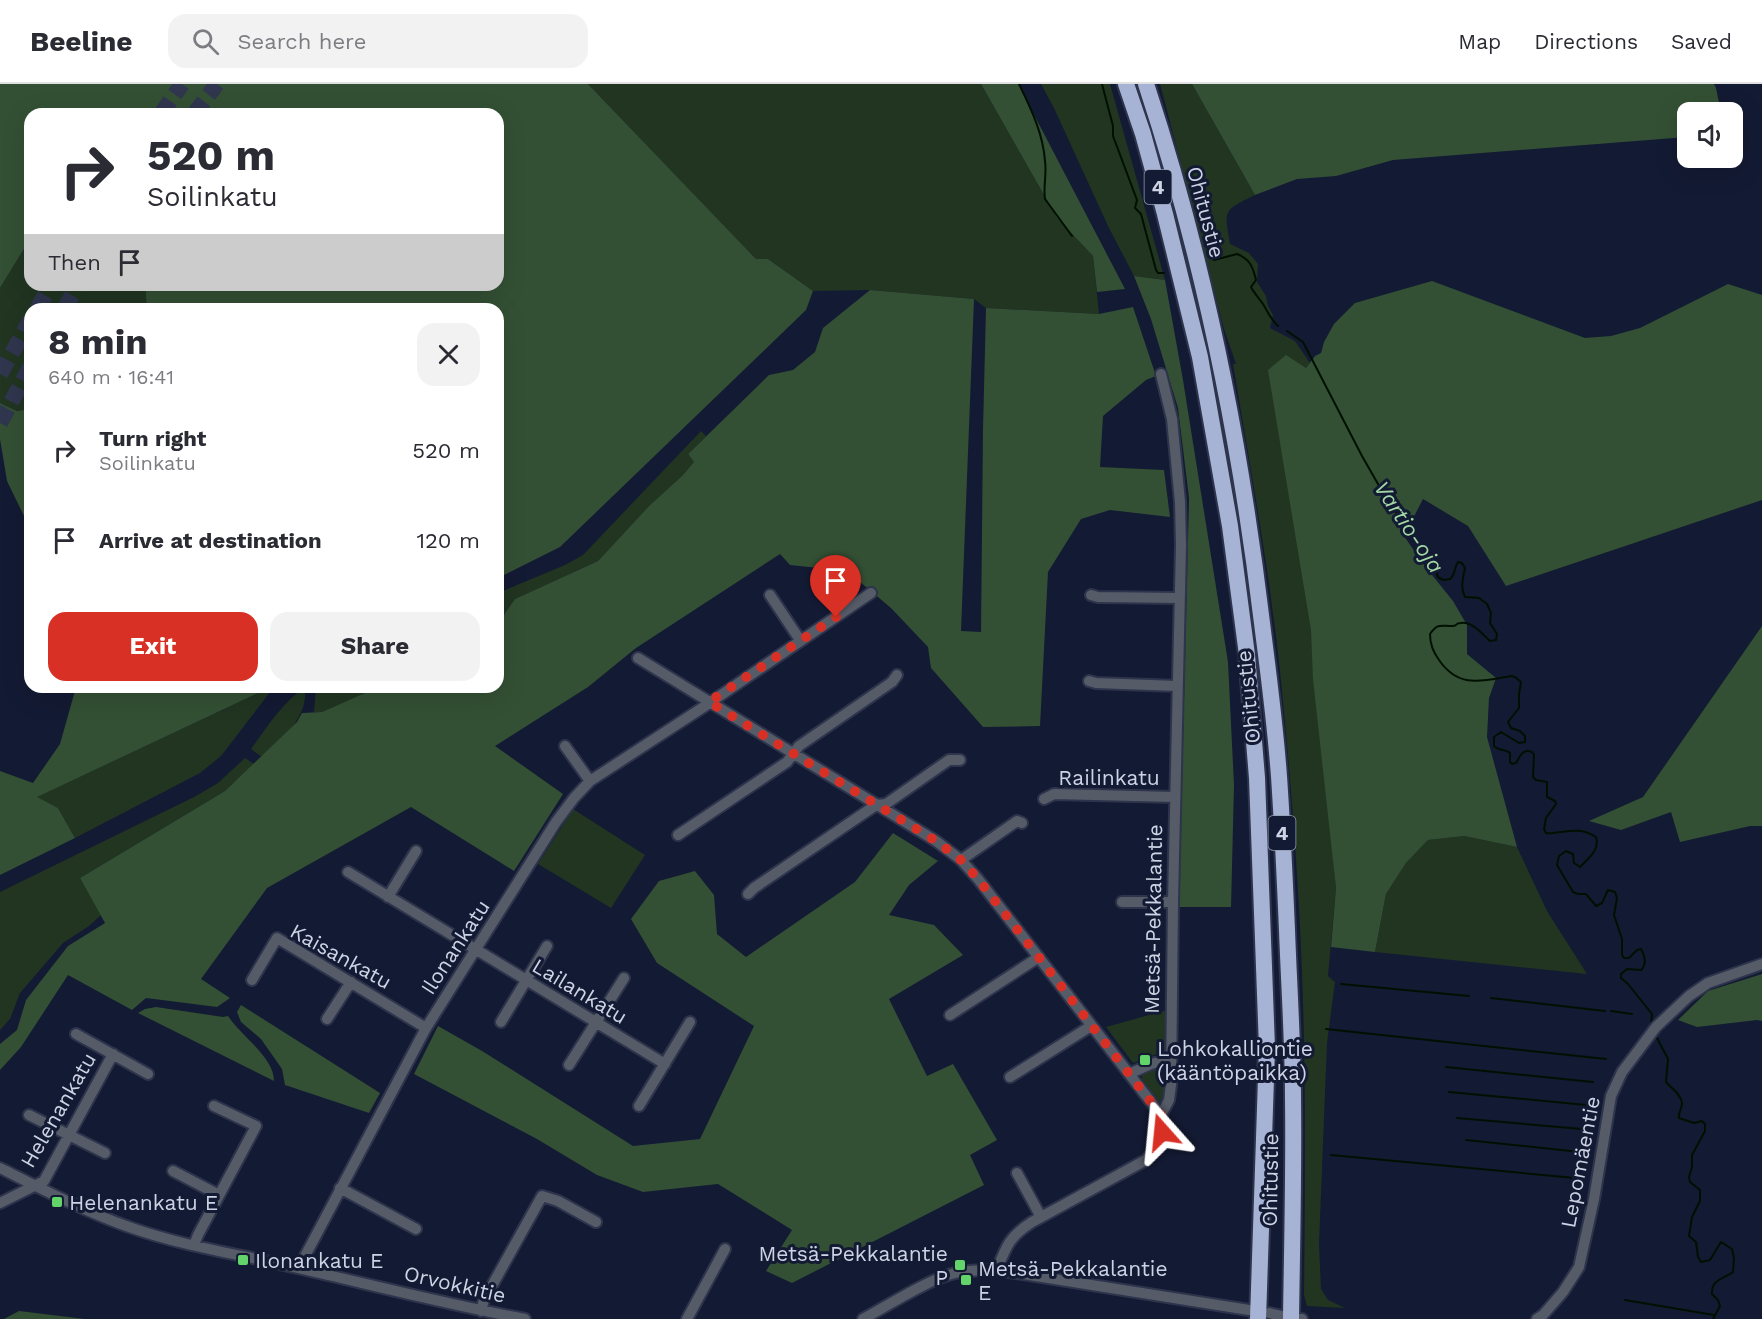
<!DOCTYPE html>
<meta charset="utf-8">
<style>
body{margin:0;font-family:"Work Sans",sans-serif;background:#f2f2f3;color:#2b2b33;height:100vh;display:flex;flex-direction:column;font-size:22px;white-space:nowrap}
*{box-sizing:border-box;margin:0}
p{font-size:20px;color:#7c7c81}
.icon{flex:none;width:33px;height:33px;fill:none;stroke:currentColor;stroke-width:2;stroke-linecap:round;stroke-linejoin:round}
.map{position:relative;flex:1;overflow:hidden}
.sheet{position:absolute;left:24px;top:219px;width:480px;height:390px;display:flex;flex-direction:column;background:#fff;border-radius:18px;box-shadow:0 6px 24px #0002}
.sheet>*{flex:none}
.guide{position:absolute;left:24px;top:24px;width:480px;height:183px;border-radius:18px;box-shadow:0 6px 24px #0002;background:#fff;color:#2b2b33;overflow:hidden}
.tools{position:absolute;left:1677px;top:18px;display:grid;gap:12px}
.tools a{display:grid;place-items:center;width:66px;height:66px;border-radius:12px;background:#fff;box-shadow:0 6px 24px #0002;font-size:30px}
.pin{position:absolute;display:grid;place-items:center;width:51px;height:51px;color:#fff;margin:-62px -26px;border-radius:50% 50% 50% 0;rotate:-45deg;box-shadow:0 0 6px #0007}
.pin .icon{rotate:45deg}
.me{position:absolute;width:66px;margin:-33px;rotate:342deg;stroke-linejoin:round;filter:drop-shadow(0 0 4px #0008)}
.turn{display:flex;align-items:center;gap:21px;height:126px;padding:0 24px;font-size:27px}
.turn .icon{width:78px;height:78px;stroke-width:2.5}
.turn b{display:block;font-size:42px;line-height:51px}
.then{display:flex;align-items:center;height:57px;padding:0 24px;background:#0003;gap:12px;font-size:22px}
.round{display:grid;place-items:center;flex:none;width:63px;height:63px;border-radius:18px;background:#f2f2f3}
.head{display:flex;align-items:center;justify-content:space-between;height:102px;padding:0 24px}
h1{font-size:36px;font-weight:700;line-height:45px}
.primary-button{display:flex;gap:12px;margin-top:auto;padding:12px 24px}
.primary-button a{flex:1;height:69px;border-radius:18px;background:#d93025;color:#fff;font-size:24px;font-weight:700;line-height:69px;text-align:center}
.primary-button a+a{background:#f2f2f3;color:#2b2b33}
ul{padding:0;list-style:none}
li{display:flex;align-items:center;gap:18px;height:90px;padding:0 24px}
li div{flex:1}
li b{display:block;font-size:22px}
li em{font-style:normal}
header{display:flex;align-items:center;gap:36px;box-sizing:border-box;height:84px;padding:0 30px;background:#fff;border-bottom:2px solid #e1e1e2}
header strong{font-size:28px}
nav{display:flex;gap:33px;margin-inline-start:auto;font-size:21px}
.search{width:420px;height:54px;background:#f2f2f3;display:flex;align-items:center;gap:15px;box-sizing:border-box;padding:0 21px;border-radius:18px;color:#7c7c81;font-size:22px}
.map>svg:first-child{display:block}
</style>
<header>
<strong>Beeline</strong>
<div class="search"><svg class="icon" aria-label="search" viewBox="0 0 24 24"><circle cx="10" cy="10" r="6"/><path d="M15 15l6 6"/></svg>Search here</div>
<nav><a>Map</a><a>Directions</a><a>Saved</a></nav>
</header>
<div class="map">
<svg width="1762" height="1235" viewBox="0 0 1762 1235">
<rect width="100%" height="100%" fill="#131a33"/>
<path fill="#213521" d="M588,0H981L1057,134L1093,172L1099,230L986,224L974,215L870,206L813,207L768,175H756Z
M1041,0H1110L1165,196L1134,192L1108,142L1054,24Z
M1160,0H1192L1255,111C1223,127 1224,125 1230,160L1249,169L1258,180L1257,198L1266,212L1268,222L1273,231L1270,244L1295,257L1310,279L1306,284L1311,546L1336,804L1328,892L1335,898L1327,959L1319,1160L1321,1205L1328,1216L1345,1224L1307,1222L1304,1211C1305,1114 1306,1016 1303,919C1300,809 1291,697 1280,587C1269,484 1250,382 1233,280H1236L1224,245Z
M30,155V201H145L147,225H30V325L17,327L0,319V204Z
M701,347L706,352L688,370L694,378L683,391L649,422L598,477L515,515L505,529L498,547V509L565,481L583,471Z
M271,603H274L221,672L200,689L75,754L58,724L36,713Z
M305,603C308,636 283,652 262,673L251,665C267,643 282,619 305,603Z
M316,603H378L322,628H314Z
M245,674L254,680L225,707L80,794L101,831L89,842L63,859L20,909L10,935L0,946V808L194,713L218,699Z
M573,725L645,771L611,824L538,780Z
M1464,752L1517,763L1547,827L1587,890L1375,868L1386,810L1406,779L1428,756Z
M1167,926V966L1133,979L1106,943Z
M1160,983L1165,985L1167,988L1165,1014L1161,1018L1158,1019L1142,995V991L1144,988Z"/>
<path fill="#335034" d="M0,0H588L756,175H768L813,207L806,226L560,463L498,494V225H147L145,201H498V30H30V155L0,204Z
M981,0H1018L1125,205L1097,208L1093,172L1057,134Z
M1192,0H1714L1716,4L1721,28H1688L1687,53L1393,76L1336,92L1297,95L1255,111Z
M1134,192L1165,196L1183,296L1228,578L1234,701L1231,823H1179L1189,414L1178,324L1151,235Z
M1432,197L1585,254L1611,252L1640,244L1728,200L1762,211V416L1506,502L1468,442L1423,415L1404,452L1424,481L1453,517L1467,541V570L1496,594L1489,614L1487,653L1517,763L1464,752L1428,756L1406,779L1386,810L1375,868L1331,863L1336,804L1313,595L1311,546L1268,286L1286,271L1306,284L1315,272L1321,269L1324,258L1334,240L1355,219Z
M870,206L974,215L961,547L981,548L983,345L986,224L1099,230L1133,223L1156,292L1146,296L1103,332L1100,383L1164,386L1170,433L1110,426L1081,435L1048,488L1040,642L983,643L931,584L928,563L891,524L847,487L790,481L780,470L636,564L588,603L495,662L563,710L514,787L411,723L267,804L201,895L230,914L217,923L146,914L132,926L68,891L21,963L0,986V960L17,946L26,916L68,862L105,839L80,794L225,707L297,638L302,629L322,628L378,603H498V547L505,529L515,515L598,477L649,422L683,391L694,378L688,370L769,291L793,286L815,268L823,244Z
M0,319L17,327L30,325V434L24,432L7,397L0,355Z
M1762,542V742H1750L1680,758L1671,728L1621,746L1589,737L1643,713Z
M76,603H271L37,713L58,724L75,754L0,791V687L33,699L60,660Z
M893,749L938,777L909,801L889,831L934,841L963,871L889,915L927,992L953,980L997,1056L970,1071L984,1101L792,1199L766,1187L792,1146L718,1100L643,1108L597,1091L537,1055L414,990L438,942L482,967L633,1062L700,1055L754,942L657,879L631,835L659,797L695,787L714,811L717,850L746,873L855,798Z
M1762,890V937L1757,936L1697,943L1678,936L1708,907Z
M241,921L380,1009L369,1029L285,1001L282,985L261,955L241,938L237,928Z
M156,923L223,933L228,932C241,952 274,973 274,997L138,929L145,925Z
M19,1227L85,1235H4Z"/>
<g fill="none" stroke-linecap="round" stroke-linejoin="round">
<path stroke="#001000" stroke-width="2" d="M1019,0C1031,25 1043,49 1045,77C1047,90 1043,103 1045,115L1072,152
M1102,0L1113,42V52L1137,116L1135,124L1141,130L1156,186L1158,189H1164
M1214,176L1237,170C1250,175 1253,183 1256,196L1251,203C1254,209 1259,214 1263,220C1268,228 1271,236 1278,242
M1287,247L1303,258L1362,372L1382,407L1414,455L1425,463L1436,475L1438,482L1437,491L1439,494L1444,496L1450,495C1456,490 1454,483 1458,478L1462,479L1465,484C1463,494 1460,504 1465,513L1479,514L1487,520L1491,529L1490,539L1497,550L1496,556L1490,557C1483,551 1472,537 1461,539C1454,539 1459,542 1452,542C1440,542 1438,539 1430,550C1430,560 1433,568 1439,576C1459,605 1482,597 1511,592L1515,593L1521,598L1519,610V624L1508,638L1511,644L1520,647L1525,652V658L1519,659L1501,648L1494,653V662C1499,667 1506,665 1510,669V678L1512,680L1516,679C1520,673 1522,664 1532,668L1534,671L1533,693L1536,696L1547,698V713L1555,717L1556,720L1546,734L1544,745L1546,749C1552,750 1555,748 1561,748C1575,746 1584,745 1596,753C1600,766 1589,774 1580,783L1574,779L1573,770L1566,767L1559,772L1557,781L1573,808L1578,810H1586L1596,822L1602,819L1608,806L1615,808L1617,814L1614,831L1622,855V871L1624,874H1629L1637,866L1641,865C1645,872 1647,880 1641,886L1627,885L1621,890V894L1628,900L1652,930L1651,942
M1341,900L1469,912
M1491,914L1605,927
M1611,927L1632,930
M1326,945L1606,975
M1657,954L1668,975L1666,998C1671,1004 1681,1010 1682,1019C1682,1025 1678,1029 1679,1034L1694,1039L1702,1037L1705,1040V1047L1692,1071V1083L1689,1093L1690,1098L1700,1106V1117L1692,1133L1689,1152L1696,1158L1698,1173L1701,1178L1710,1176L1721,1158L1732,1165L1734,1174L1733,1188C1724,1195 1711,1195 1712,1210L1718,1216L1720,1222L1713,1235
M1446,983L1593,998
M1449,1008L1586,1021
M1457,1034L1582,1045
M1466,1056L1580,1068
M1331,1071L1586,1095
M1625,1216L1714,1231"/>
<path stroke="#2f364e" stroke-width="16" stroke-dasharray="16 8" stroke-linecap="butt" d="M161,30L182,0
M194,30L217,0
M37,225L51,201
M64,225L78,201
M0,290L30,237
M0,339L30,283"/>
<defs>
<path id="minor" d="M770,511L800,556
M1091,511L1098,513L1179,514
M638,574L936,757L961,776L978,795L1161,1031
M1089,597L1096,599L1177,602
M565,662L590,697
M1044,715L1054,710L1175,713
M678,751L787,678L799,662L892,598L897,591
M961,776L1017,737L1022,739
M348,788L665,980
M748,810L754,804L876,721L886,720L949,676H960
M388,813L416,767
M1122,818H1173
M252,896L277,854L426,944
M950,931L1039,873
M327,935L351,898
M501,938L547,862
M76,950L148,990
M569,981L624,894
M1129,990L1151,980L1171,975
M1010,993L1091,942
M639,1022L690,938
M29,1031L105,1069
M0,1084C42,1105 84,1127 129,1143C185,1163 244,1171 302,1185C376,1202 450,1221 525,1235
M173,1087L219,1111
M1017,1089L1041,1133
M340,1104L416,1145
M0,1119L44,1097L113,970
M194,1161L198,1151L256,1042L214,1022
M301,1184L304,1174L426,944L556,738L574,714L590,697L702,624L871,509
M997,1186C1006,1162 1010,1152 1032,1138L1146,1076L1158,1063L1162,1048L1161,1031L1169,1016L1171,1001L1173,818L1181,461L1180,418L1172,335L1161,290
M481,1227L484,1216L542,1112L558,1117L596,1138
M1269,1229L1282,1232
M687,1235L725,1165
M863,1235C889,1221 927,1196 955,1189C968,1186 983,1186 997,1186L1249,1226
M1300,1235H1302
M1537,1235L1543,1231L1563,1208L1579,1183L1594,1115L1611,1012L1622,988L1656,943L1689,912L1708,899L1762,880"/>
<path id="highway" d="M1126,0L1143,50L1165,130L1200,273L1230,442L1247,571L1257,694L1267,964L1258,1235
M1146,0C1204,175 1240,356 1262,539C1269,595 1277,652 1280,708C1283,754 1285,800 1287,846C1289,902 1293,959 1293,1015C1294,1088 1292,1162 1291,1235"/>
</defs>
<use href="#minor" stroke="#2d344c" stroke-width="14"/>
<use href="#highway" stroke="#2d344c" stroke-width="20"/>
<use href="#minor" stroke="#565b68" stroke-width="10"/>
<use href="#highway" stroke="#a7b3d5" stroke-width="16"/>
</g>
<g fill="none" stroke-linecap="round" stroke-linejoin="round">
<path stroke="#d93025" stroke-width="10" stroke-dasharray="0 18" d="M836,533L709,618L936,757L961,776L978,795L1161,1031L1162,1048"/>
</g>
<g fill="#62d469" stroke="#131a33" stroke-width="2">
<rect x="1139" y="970" width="12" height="12" rx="3"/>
<rect x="51" y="1112" width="12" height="12" rx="3"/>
<rect x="237" y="1170" width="12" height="12" rx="3"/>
<rect x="954" y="1175" width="12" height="12" rx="3"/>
<rect x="960" y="1190" width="12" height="12" rx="3"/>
</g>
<g text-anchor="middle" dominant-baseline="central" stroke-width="6" stroke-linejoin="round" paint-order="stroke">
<g fill="#131a33" stroke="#959caf" stroke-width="1.5">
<rect x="1144.5" y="86" width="27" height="34" rx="4.5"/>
<rect x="1268.5" y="732" width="27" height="34" rx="4.5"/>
</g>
<g font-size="20" font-weight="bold" fill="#cdd3e4">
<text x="1158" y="103">4</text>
<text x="1282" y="749">4</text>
</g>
<g font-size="21" fill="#cdd3e4" stroke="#131a33">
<text transform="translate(1206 128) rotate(75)">Ohitustie</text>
<text transform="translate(1248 613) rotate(-96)">Ohitustie</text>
<text x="1109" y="693">Railinkatu</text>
<text transform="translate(1153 835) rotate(-89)">Metsä-Pekkalantie</text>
<text transform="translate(455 863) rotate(-57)">Ilonankatu</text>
<text transform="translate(341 872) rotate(29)">Kaisankatu</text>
<text transform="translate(580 907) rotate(31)">Lailankatu</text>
<text transform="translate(58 1026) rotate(-60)">Helenankatu</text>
<text transform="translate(1580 1078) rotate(-79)">Lepomäentie</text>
<text transform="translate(1270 1096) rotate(-89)">Ohitustie</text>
<text transform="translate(455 1200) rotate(13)">Orvokkitie</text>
</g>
<g font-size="21" fill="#cdd3e4" stroke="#131a33" text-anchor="start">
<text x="1157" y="964">Lohkokalliontie<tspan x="1157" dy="24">(kääntöpaikka)</tspan></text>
<text x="69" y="1118">Helenankatu E</text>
<text x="948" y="1169" text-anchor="end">Metsä-Pekkalantie<tspan x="948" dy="24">P</tspan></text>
<text x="255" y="1176">Ilonankatu E</text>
<text x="978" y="1184">Metsä-Pekkalantie<tspan x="978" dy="24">E</tspan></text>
</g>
<g font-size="22" font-style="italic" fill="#a3d7a3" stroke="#131a33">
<text transform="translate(1409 443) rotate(56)">Vartio-oja</text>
</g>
</g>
</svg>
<div class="tools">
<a><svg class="icon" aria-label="sound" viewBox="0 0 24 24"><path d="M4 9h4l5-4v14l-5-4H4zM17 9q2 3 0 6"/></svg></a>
</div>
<div class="pin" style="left:836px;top:533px;background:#d93025"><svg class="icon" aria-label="arrive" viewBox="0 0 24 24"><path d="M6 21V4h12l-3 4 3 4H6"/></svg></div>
<svg class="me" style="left:1162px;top:1048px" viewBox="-20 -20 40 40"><path d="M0-17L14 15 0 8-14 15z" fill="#d93025" stroke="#fff" stroke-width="4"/></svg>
<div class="guide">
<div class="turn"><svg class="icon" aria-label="right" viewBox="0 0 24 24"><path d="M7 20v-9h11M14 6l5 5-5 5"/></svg><div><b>520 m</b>Soilinkatu</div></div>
<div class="then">Then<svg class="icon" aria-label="arrive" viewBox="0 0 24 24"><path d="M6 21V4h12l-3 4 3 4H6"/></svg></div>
</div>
<section class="sheet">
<div class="head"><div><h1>8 min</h1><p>640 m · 16:41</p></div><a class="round"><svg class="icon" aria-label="close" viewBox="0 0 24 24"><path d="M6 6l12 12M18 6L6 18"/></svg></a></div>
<ul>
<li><svg class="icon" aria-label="right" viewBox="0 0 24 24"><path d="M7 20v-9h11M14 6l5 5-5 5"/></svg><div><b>Turn right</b><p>Soilinkatu</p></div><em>520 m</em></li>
<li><svg class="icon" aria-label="arrive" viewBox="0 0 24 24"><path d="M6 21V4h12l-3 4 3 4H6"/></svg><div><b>Arrive at destination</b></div><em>120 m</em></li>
</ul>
<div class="primary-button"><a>Exit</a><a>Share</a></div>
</section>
</div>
